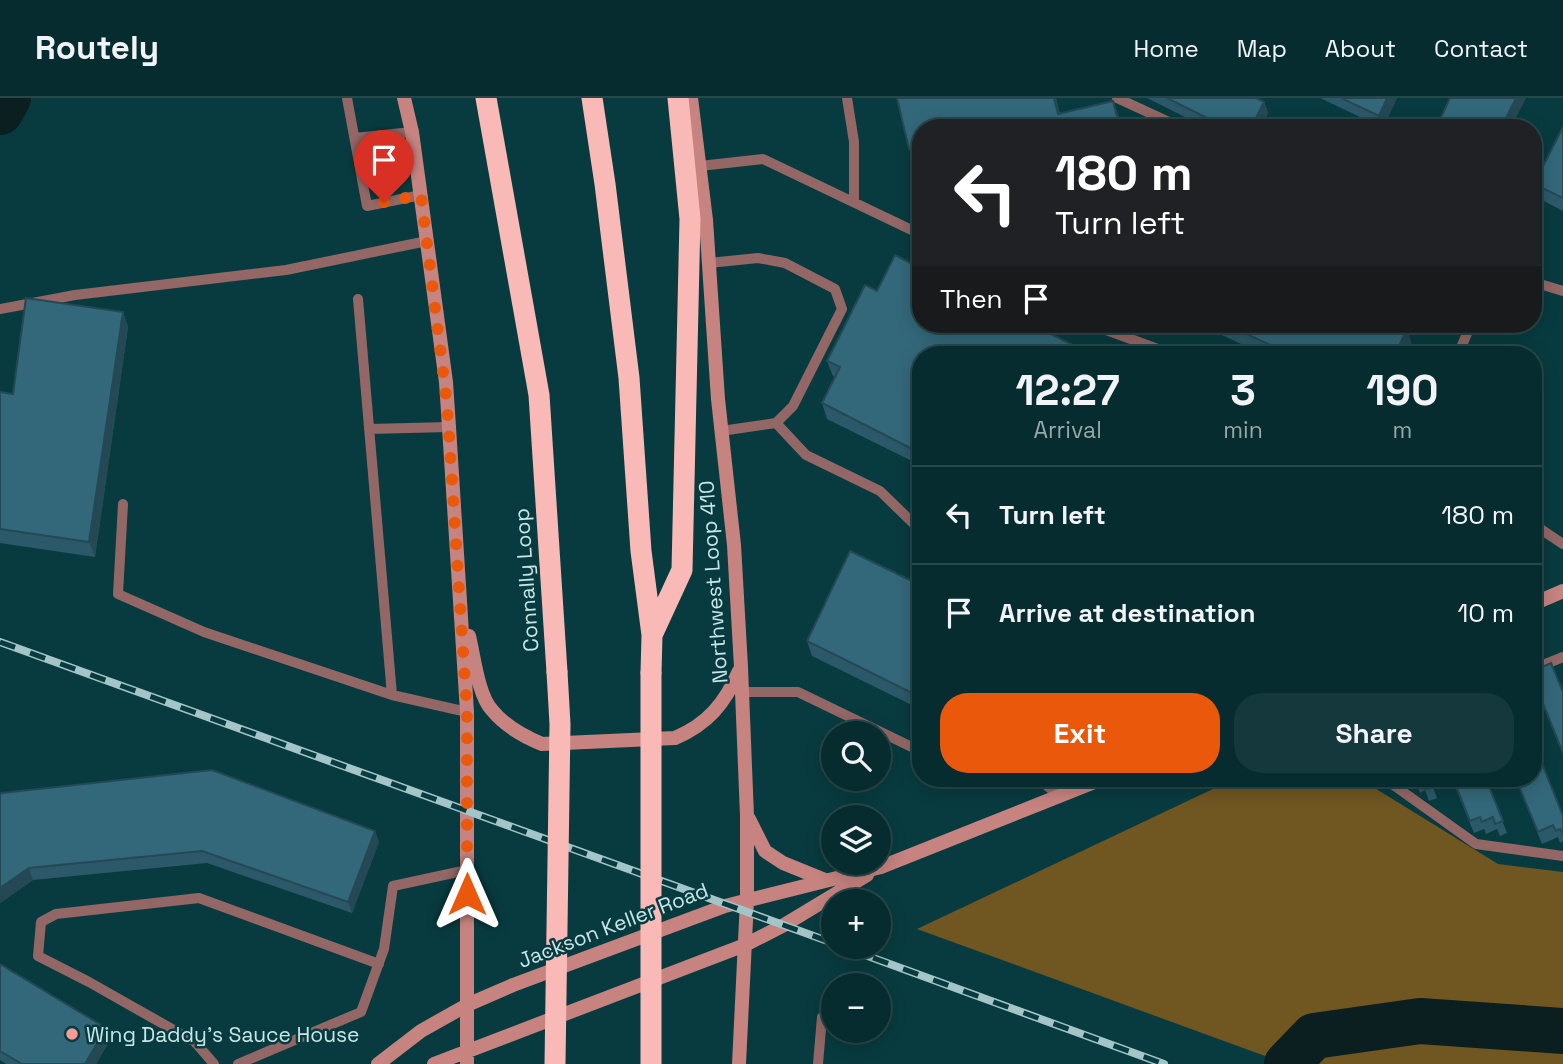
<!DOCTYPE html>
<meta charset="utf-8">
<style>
body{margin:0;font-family:"Space Grotesk",sans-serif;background:#14383b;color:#f1f3f6;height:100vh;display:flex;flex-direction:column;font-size:26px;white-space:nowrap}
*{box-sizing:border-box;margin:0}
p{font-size:23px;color:#98a7aa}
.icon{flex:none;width:38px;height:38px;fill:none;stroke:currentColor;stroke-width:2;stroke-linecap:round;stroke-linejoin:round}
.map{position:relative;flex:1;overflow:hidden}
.details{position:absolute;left:912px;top:248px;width:630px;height:441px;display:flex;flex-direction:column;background:#062c2f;border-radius:28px;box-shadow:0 4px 18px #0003,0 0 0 2px #27484b}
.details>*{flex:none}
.guide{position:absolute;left:912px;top:21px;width:630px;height:214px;border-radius:28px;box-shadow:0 4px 18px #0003,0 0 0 2px #27484b;background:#202124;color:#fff;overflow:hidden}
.buttons{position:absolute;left:821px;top:623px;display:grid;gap:14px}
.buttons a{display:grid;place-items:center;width:70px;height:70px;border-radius:50%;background:#062c2f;box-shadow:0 4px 18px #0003,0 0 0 2px #27484b;font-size:35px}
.pin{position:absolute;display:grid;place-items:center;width:60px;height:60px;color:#fff;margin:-72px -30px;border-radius:50% 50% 50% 0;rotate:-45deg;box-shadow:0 0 7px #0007}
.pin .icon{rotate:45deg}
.me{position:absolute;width:77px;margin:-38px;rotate:0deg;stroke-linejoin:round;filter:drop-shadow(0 0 5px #0008)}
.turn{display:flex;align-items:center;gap:24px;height:147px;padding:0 28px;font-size:32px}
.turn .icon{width:91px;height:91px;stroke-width:2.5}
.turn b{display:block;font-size:49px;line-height:60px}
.then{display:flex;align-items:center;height:66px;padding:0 28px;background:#0003;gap:14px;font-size:26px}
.eta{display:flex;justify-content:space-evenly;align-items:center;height:119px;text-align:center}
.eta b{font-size:42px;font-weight:700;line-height:49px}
.button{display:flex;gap:14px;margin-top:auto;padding:14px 28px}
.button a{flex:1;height:80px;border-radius:28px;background:#ea580c;color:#fff;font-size:28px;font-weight:700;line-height:80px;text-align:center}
.button a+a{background:#14383b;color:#f1f3f6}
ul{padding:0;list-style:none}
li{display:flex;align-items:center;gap:21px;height:98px;padding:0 28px;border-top:2px solid #27484b}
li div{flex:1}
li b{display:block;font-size:26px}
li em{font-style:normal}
header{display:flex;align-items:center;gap:42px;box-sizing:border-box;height:98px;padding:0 35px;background:#062c2f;border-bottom:2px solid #27484b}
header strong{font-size:33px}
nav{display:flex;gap:38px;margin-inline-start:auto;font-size:24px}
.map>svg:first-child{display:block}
</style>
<header>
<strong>Routely</strong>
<nav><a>Home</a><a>Map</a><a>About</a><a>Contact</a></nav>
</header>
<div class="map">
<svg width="1563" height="966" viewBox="0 0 1563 966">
<rect width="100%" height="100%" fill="#083b3f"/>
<path fill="#705621" d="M1234,681H1360L1498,766L1563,774V966H1287L917,831Z"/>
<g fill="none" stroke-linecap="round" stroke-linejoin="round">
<path stroke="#0b1e20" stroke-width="46" d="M0,14L8,0
M1287,966L1314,938L1420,923L1563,933"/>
<path stroke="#926765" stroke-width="10" d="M347,0L367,108L421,97
M847,0L854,44V104
M1117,0L1182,30
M355,40L412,34
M700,68L763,61L920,136
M709,165L758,160L785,165L835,191L842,211L793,308L776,325L721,333
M1533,184L1563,193
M358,201L392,597
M0,211L75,197L286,172L427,143
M1090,226L1174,257
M1458,257L1471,226
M776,325L806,357L880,393L914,426L920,439
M369,331L449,329
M123,406L118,496L204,534L392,597L467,614
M1533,426L1563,446
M1533,571L1563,559
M742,594H798L920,653
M978,681H993
M1039,681L1059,698
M1385,681L1476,746L1563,758
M214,966L195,944L89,884L38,858L41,824L56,816L199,800L379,866
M238,966L361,914L384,851L393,788L467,772
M818,966L822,919"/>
<path stroke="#c6837f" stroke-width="14" d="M404,0L412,34L446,284L449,329L467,614V966
M691,0L706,122L718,301L734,447L741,569L747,718V802L739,966
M1533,506L1563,493
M469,538C474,558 478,597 492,612C504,627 525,639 542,646L675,640C708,626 725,605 739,573
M749,721L765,753L783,765L825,782
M378,966L421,933L467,907L513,887L725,808L881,769L1102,681
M434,966L745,847L784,827L867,777"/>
<path stroke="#f9b9b6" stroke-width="21" d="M486,0L539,297L557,574
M592,0L605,86L629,280L641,453L652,537L651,575
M652,537L682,472L690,121L678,0"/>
<defs>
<path id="rail" d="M0,544L833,845
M843,849L1164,966"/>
</defs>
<use href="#rail" stroke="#a3c5c7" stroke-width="8"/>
<use href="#rail" stroke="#083b3f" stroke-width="5" stroke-dasharray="16" stroke-linecap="butt"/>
<path stroke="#f9b9b6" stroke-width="21" d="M555,966L560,626L557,574
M651,966V575"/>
</g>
<path fill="#2c5969" d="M897,0H1056L1060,16L1113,3L1122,30H920V68L915,66L909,51Z
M1147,0H1256L1264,4L1268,15L1261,30H1207Z
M1320,0H1397L1383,30Z
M1563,29V113L1540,101L1534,86Z
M123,214L128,229L95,459L0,445V294L13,296Z
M1198,226H1395L1412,247L1407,257H1265Z
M920,257V367L827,321L822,305L835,279L833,278L827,263Z
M920,487V611L812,558L807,543Z
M1408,681H1430L1437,700L1429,703L1425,692L1420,695L1415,683L1410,684Z
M1452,681H1486L1507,735L1500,738L1497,731L1486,736L1484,731L1474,735Z
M1516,681L1563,718V743L1560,745L1558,739L1542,746Z
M0,696L375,733L379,744L352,815L207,765L33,782L0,805Z
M0,866L110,942L96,966H6L0,962Z"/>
<path fill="#244955" d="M1054,0H1056L1063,30L1058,16Z
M1387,0H1397L1383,30L1379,18Z
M1516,0H1526L1511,30H1501Z
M1113,3L1119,18L1122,30H1120Z
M1264,4L1268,15L1261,30H1251Z
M123,214L128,229L95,459L89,444Z
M1407,231L1412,247L1407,257H1395Z
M375,733L379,744L352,815L348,804Z
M29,770L33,782L0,805V790Z
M106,930L110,942L96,966H85Z"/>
<path fill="#33687a" stroke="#244955" stroke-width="2" d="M897,0H1054L1058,16L1113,3L1120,30H920V52L914,53L909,51Z
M1167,0H1256L1264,4L1251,30H1227Z
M1341,0H1387L1379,18Z
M1450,0H1516L1501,30H1436Z
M1563,29V100L1534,86Z
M895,157L920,170V226H1031L1091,256V257H920V355L822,305L840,269L827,263L865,187L877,193Z
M26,200L123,214L89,444L0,431V294L13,296Z
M1225,226H1395L1407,231L1395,257H1292Z
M850,453L920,487V599L807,543Z
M1551,565L1563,594V655L1533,581V573Z
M1533,643L1563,718V736L1560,731L1556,733L1553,727L1538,734L1516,681H1533Z
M212,672L375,733L348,804L202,753L29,770L0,790V696L2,695Z
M1421,681H1430L1433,689L1425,692Z
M1453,681H1486L1503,723L1495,726L1493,719L1482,724L1480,719L1470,723Z
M0,866L106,930L85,966H22L0,953Z"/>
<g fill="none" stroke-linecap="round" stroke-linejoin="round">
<path stroke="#ea580c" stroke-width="12" stroke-dasharray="0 21.6" d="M384,104L421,97L447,306L467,614V796"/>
</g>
<circle fill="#f59b98" stroke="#083b3f" stroke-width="2.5" cx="72" cy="936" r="7"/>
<g text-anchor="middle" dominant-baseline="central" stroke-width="5" stroke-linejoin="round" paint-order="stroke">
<g font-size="21" fill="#c8e6e8" stroke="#083b3f">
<text transform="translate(526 482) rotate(-94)">Connally Loop</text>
<text transform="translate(713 484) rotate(-94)">Northwest Loop 410</text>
<text transform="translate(613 827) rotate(-21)">Jackson Keller Road</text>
</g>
<g font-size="21" fill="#c8e6e8" stroke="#083b3f" text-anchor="start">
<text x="86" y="936">Wing Daddy’s Sauce House</text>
</g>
</g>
</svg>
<div class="buttons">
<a><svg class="icon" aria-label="search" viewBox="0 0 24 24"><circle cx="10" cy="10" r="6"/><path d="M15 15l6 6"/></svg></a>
<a><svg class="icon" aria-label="layers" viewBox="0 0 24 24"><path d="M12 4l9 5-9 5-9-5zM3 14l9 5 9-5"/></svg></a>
<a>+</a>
<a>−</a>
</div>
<div class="pin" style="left:384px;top:104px;background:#d93025"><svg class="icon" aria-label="arrive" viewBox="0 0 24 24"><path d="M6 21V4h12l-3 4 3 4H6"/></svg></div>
<svg class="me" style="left:467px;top:796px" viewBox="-20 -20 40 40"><path d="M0-17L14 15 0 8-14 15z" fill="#ea580c" stroke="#fff" stroke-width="4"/></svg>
<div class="guide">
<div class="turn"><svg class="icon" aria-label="left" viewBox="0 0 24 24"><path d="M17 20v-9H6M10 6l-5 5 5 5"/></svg><div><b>180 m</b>Turn left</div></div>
<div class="then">Then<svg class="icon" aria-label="arrive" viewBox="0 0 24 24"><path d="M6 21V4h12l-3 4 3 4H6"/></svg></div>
</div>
<section class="details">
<div class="eta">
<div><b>12:27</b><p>Arrival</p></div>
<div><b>3</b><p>min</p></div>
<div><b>190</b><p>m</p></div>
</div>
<ul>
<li><svg class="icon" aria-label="left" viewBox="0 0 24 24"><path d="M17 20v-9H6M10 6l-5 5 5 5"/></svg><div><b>Turn left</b></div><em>180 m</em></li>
<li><svg class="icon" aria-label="arrive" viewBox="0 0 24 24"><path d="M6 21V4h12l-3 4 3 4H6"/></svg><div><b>Arrive at destination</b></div><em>10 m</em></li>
</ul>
<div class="button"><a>Exit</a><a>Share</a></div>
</section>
</div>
